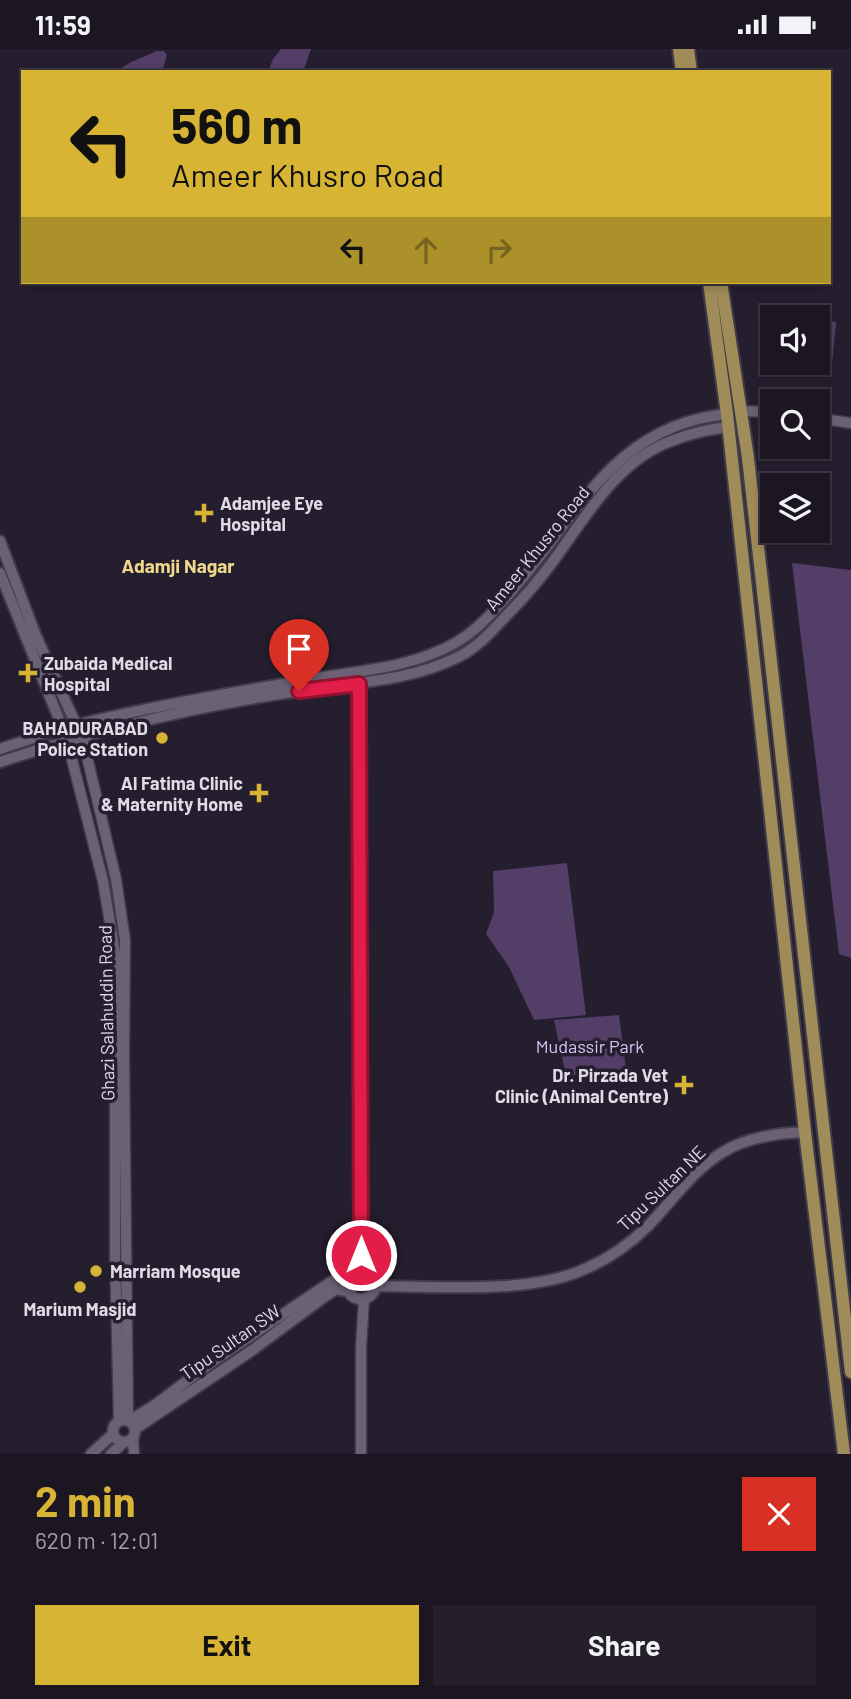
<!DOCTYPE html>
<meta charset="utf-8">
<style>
body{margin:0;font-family:Barlow,sans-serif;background:#251f2a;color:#f1f3f6;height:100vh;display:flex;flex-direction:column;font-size:26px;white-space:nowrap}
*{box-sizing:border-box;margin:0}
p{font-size:23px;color:#a09fa5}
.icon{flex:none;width:38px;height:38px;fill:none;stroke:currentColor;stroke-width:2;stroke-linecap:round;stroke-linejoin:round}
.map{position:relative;height:1405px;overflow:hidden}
.sheet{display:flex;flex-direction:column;background:#1c1622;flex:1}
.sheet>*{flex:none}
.guide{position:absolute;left:21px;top:21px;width:810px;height:214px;border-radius:0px;box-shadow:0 4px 10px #0003,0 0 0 2px #3a3540;background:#d8b434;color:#111;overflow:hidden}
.controls{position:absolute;left:760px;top:256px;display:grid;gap:14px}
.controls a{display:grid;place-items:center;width:70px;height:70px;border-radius:0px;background:#1c1622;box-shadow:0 4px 10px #0003,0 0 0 2px #3a3540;font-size:35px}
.pin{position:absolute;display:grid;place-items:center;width:60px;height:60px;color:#fff;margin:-72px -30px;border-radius:50% 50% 50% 0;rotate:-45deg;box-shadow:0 0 7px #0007}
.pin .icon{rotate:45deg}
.me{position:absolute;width:77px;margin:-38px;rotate:0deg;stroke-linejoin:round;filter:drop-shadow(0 0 5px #0008)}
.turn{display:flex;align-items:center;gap:24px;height:147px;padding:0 35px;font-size:32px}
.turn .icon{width:91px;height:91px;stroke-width:2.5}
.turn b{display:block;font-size:49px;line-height:60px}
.lanes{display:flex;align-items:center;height:66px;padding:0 35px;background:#0003;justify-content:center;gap:35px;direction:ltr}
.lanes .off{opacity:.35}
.round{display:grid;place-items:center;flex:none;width:74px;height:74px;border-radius:0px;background:#251f2a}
.summary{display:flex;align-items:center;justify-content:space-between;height:119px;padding:0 35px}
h1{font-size:42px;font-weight:700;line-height:52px;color:#d8b434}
.primary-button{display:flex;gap:14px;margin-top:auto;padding:14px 35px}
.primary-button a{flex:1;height:80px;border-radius:0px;background:#d8b434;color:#111;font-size:28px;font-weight:700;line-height:80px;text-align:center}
.primary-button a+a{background:#251f2a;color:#f1f3f6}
.status{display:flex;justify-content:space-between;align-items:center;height:49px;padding:0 35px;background:#1c1622;direction:ltr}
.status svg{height:19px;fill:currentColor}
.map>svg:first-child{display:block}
</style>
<div class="status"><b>11:59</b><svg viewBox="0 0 49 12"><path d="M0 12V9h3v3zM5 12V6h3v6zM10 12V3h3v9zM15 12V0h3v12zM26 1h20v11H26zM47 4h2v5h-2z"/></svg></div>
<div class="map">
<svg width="851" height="1405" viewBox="0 0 851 1405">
<defs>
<pattern id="grass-dots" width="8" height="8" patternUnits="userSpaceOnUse" patternTransform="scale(1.75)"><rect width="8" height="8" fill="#523e66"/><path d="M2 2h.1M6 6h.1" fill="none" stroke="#6b597c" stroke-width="1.8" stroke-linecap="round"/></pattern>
</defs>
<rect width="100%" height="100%" fill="#251e2e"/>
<path fill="url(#grass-dots)" d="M817,270L836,273L832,315L821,318L787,313H817Z"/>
<path fill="#523e66" d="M281,0H311L303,23H268L273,10Z
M157,2H164L167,6L162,23H115L131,13Z
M792,514L851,521V909L839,905Z
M567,814L586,966L534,971L509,918L486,885L494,863L493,822Z
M619,966L626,1020L566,1027L554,971Z"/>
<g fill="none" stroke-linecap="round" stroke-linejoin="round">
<defs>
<path id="tertiary" d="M740,362L772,363
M817,369L851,374
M359,635L362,1220
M82,687L116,830L125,891L124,1006L128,1372
M67,691L103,832L115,904V1206L119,1372
M133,1390L134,1405
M361,1405V1298L364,1250"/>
<path id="secondary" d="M0,492L36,587L78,680
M0,524L65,685
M0,700C25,692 50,683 76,676C149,658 225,645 299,632C352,622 409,621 457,593C474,583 487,570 500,555C573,479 606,377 727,365
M0,713C97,681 197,657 299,642C353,633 408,633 458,608C477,599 492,582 506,567C521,552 535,536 548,519C583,473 614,413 671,392C689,385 709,380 728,378
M346 1235a15 15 0 1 1 30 0a15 15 0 1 1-30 0Z
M376,1237C438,1237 531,1246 587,1219C610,1209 630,1195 648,1177C672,1152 693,1121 723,1103C747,1088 778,1084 805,1083
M113 1382a11 11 0 1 1 22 0a11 11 0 1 1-22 0Z
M129,1372L155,1356L212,1313L325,1237L337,1229L348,1227
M135,1380L251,1302L324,1248L336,1240L347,1242
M91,1405L113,1385
M111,1405L123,1394"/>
<path id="trunk" d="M679,0L682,23
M688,0L691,23
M709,233L727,365L805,1083L844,1405
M721,233L748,409L851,1323"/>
</defs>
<use href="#tertiary" stroke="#413a48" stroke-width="13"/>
<use href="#secondary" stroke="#413a48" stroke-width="14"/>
<use href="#trunk" stroke="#413a48" stroke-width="16"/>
<use href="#tertiary" stroke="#6a6175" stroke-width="10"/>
<use href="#secondary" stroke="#6a6175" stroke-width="10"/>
<use href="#trunk" stroke="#a08c58" stroke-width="12"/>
</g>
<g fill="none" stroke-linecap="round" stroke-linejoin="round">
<defs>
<path id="route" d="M299,642L359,635L361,1206"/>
</defs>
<use href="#route" stroke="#92132f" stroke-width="18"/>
<use href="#route" stroke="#e11d48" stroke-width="12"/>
</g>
<g fill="#d8b434" stroke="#251e2e" stroke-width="2.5">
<path d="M200.5 453.5h7v7h7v7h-7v7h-7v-7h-7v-7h7z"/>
<path d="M24.5 613.5h7v7h7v7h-7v7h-7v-7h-7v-7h7z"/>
<circle cx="162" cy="689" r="7"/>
<path d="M255.5 733.5h7v7h7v7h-7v7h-7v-7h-7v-7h7z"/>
<path d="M680.5 1025.5h7v7h7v7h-7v7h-7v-7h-7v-7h7z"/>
<circle cx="96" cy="1222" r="7"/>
<circle cx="80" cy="1238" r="7"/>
</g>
<g text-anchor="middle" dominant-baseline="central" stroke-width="7" stroke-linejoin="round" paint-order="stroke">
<g font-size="18" font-weight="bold" fill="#e0dbe6" stroke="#251e2e" text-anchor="start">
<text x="220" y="454">Adamjee Eye<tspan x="220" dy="21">Hospital</tspan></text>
<text x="44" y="614">Zubaida Medical<tspan x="44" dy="21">Hospital</tspan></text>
<text x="148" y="679" text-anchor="end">BAHADURABAD<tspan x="148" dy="21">Police Station</tspan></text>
<text x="243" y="734" text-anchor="end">Al Fatima Clinic<tspan x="243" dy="21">&amp; Maternity Home</tspan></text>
<text x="668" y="1026" text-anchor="end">Dr. Pirzada Vet<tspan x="668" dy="21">Clinic (Animal Centre)</tspan></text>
<text x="110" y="1222">Marriam Mosque</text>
<text x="80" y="1260" text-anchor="middle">Marium Masjid</text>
</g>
<g font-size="18" fill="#e0dbe6" stroke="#251e2e">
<text transform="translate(537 499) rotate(-51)">Ameer Khusro Road</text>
<text transform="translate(106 964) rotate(-91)">Ghazi Salahuddin Road</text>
<text transform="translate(661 1139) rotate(-44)">Tipu Sultan NE</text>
<text transform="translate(230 1293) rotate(-35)">Tipu Sultan SW</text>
</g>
<g font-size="18" fill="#d9c1f5" stroke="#251e2e">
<text x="590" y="997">Mudassir Park</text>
</g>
<g font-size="19" font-weight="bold" fill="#f1d98c" stroke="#251e2e">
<text x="178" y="516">Adamji Nagar</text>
</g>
</g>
</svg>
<div class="controls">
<a><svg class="icon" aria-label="sound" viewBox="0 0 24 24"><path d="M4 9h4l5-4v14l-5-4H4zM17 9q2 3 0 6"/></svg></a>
<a><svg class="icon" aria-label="search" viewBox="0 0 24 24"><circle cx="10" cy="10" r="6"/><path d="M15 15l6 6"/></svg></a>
<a><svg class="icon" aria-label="layers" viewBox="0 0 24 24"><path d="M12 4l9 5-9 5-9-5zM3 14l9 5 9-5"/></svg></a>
</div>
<div class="pin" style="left:299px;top:642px;background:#d93025"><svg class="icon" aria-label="arrive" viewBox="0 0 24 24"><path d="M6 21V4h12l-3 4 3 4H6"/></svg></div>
<svg class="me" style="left:361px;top:1206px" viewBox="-20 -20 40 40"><circle r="17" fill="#e11d48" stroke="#fff" stroke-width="3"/><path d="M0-11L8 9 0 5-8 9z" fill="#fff"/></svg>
<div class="guide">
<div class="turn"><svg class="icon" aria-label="left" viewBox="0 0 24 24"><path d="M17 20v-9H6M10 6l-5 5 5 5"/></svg><div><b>560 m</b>Ameer Khusro Road</div></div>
<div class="lanes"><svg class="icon" aria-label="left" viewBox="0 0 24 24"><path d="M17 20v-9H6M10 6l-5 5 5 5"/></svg><svg class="icon off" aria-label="ahead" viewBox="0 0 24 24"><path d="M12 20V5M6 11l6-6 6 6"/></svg><svg class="icon off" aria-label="right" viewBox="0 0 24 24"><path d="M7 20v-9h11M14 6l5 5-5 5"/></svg></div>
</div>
</div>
<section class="sheet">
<div class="summary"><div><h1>2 min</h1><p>620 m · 12:01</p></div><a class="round" style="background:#d93025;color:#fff"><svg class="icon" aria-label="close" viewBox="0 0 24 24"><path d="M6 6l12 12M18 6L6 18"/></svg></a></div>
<div class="primary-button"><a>Exit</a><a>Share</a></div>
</section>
